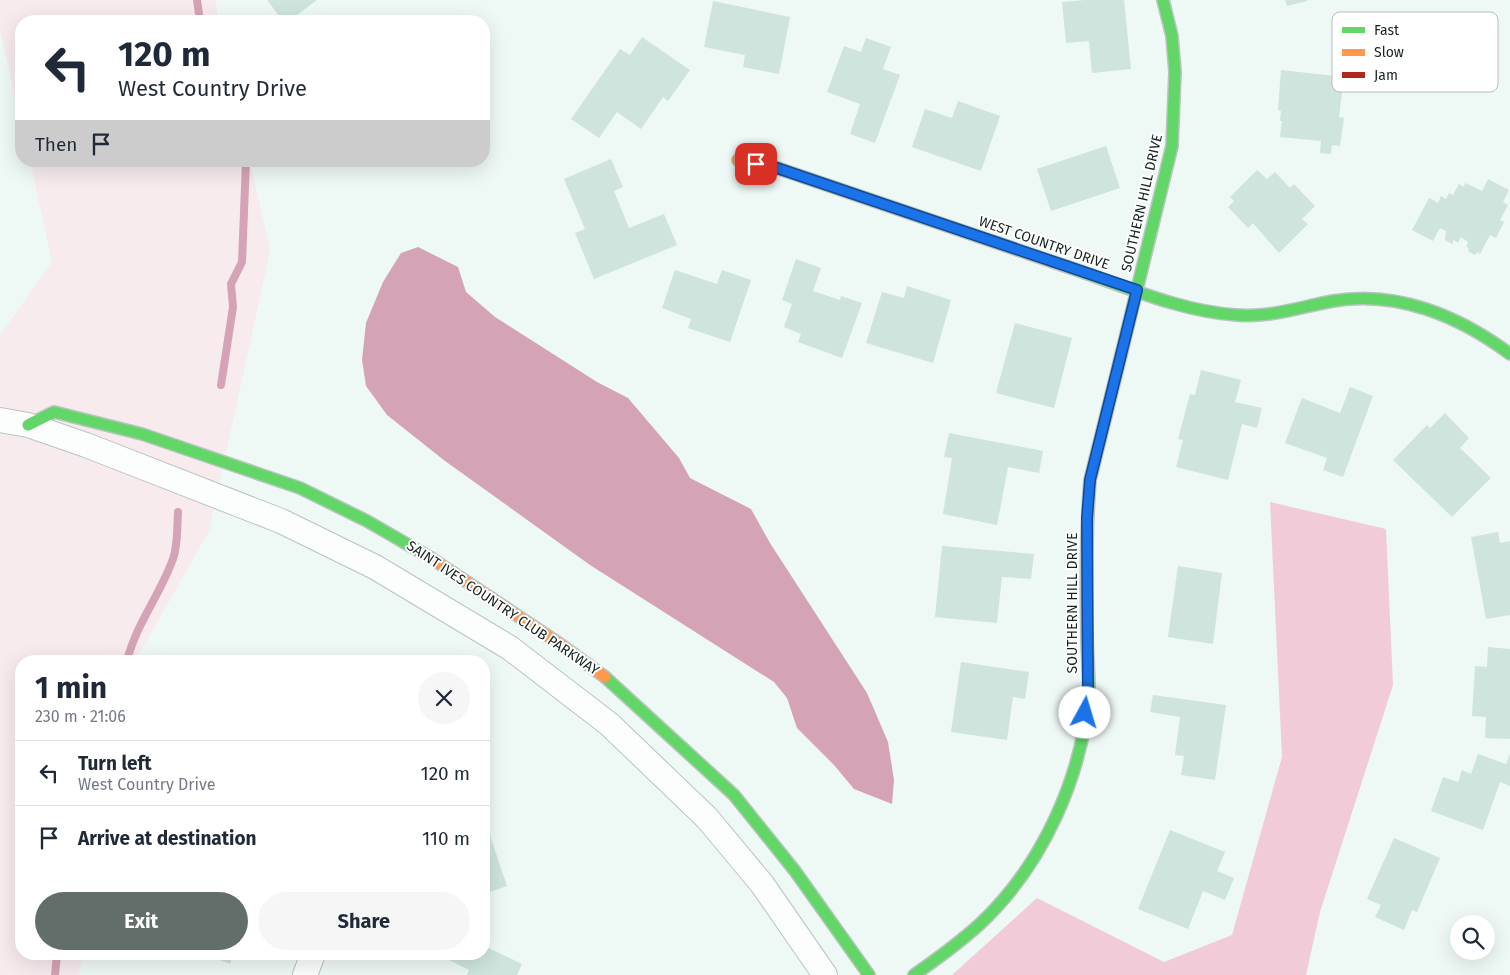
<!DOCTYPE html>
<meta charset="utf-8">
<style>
body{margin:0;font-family:"Fira Sans",sans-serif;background:#f6f6f7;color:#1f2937;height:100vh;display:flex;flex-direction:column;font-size:19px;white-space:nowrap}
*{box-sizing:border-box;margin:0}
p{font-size:16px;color:#747a83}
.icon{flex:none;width:28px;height:28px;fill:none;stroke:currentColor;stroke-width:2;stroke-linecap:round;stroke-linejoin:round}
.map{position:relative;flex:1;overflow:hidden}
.details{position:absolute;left:15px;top:655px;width:475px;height:305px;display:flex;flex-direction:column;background:#fff;border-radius:20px;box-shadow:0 5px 20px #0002}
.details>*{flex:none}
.banner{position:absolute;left:15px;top:15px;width:475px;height:152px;border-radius:20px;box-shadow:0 5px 20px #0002;background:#fff;color:#1f2937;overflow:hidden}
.buttons{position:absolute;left:1450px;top:915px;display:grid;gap:10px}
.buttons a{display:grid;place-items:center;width:45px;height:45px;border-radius:50%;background:#fff;box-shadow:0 5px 20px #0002;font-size:25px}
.pin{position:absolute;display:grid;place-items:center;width:42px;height:42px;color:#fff;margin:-21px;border-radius:10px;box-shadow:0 2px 8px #0006}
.me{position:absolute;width:55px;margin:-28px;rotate:6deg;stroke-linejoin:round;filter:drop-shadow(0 0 4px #0008)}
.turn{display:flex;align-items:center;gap:18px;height:105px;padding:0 20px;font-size:22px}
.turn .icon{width:65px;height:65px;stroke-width:2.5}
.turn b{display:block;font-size:35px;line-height:42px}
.then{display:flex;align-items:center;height:48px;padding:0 20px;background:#0003;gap:10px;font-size:19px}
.round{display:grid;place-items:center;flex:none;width:52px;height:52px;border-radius:26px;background:#f6f6f7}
.summary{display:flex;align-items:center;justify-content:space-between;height:85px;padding:0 20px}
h1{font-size:30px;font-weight:700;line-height:38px}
.button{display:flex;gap:10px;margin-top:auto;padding:10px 20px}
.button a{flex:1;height:58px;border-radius:30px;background:#626e69;color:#fff;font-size:20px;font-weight:700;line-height:58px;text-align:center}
.button a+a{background:#f6f6f7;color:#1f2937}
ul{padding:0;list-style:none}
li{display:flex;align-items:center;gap:15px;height:65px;padding:0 20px;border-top:1px solid #e0e1e3}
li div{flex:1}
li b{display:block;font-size:19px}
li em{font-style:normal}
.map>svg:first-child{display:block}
</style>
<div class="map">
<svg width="1510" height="975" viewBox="0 0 1510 975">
<rect width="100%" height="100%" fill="#eef8f4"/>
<path fill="#f7ebee" d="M0,0H215L219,21H21V123L0,31Z
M30,161H250L270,251L209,531L135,661H21V954H82L79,975H0V335L52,262Z"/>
<path fill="#f2cbd9" d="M1270,502L1386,529L1393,685L1320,912L1306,975H952L1037,898L1164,962L1232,935L1282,757Z"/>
<path fill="#d5a3b6" d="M418,247L458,267L466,292L495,317L597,382L628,398L679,458L690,478L751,509L770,543L867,693L888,742L894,780L892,804L854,789L834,765L797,728L787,698L774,682L590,565L445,461L387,415L366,386L362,360L366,323L383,282L401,253Z"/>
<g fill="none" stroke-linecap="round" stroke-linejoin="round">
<path stroke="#d5a3b6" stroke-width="8" d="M197,0L200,21
M221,385L233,307L231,284L242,262L246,161
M127,661C136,624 160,595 173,559C178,545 177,527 178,512
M55,975L57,954"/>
</g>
<path fill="#cee4dc" d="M267,0H317L289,21H283Z
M1085,0H1124L1131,69L1092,73L1089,41L1066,43L1062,2Z
M1285,0H1307V1L1287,6Z
M713,1L790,17L779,74L743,67L745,55L704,47Z
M642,37L690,70L668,101L663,97L641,129L617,112L599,138L571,119L620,49L630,55Z
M866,38L891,47L883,69L900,75L875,143L850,134L860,104L827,92L844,46L861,52Z
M1281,70L1344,77L1339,117L1344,118L1340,146L1332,145L1331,154L1320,153L1321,141L1280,137L1282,121H1280L1281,111L1278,110Z
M958,101L1000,116L981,171L912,147L925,109L952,118Z
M1106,146L1120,188L1051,211L1037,169Z
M611,159L623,187L614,191L629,228L664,214L677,245L594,279L575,233L585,229L564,179Z
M1257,170L1267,179L1275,172L1290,188L1294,184L1315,206L1302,219L1308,224L1279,253L1253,223L1248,228L1228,207L1234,201L1230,197Z
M1488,179L1509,190L1503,202L1508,205L1500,220L1504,222L1496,238L1490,235L1480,254L1477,252L1475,255L1468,251L1469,248L1466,247L1468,242L1461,237L1458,243L1454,240L1452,244L1445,240L1446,231L1440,228L1433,241L1412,230L1429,198L1438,203L1441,196L1446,199L1449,193L1453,195L1459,184L1464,187L1465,183L1482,191Z
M796,259L821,268L813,291L840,300L841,296L862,303L842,358L798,342L801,334L784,327L792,304L782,300Z
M675,270L717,284L722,270L751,280L730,342L688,328L691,319L662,308Z
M907,286L951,300L933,363L866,343L882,292L904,298Z
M1015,323L1072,338L1054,408L996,393Z
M1201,370L1241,380L1235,402L1262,408L1257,428L1242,424L1228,480L1176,467L1183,440L1178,439L1190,394L1195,395Z
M1350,387L1373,396L1343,477L1323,470L1327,458L1285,443L1302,398L1340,413Z
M1445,413L1469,438L1460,448L1491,478L1452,517L1393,460L1427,425L1430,428Z
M949,433L1043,451L1039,473L1008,467L997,525L943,514L952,458L944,457Z
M1498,532L1500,543L1510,541V615L1486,619L1471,537Z
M942,546L1034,554L1031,579L1002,577L997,623L935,617Z
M1178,566L1222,573L1213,644L1168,637Z
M1488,647L1510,649V739L1485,738L1486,717L1472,716L1475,666L1487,667Z
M961,662L1029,672L1025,699L1013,697L1007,740L951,732Z
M1153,695L1226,705L1215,780L1181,775L1184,756L1175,755L1180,717L1150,712Z
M1510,753V786L1500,782L1483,830L1431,811L1443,777L1458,782L1462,770L1471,774L1478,754L1506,764Z
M484,818L507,886L484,894Z
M1170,830L1225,852L1217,871L1234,878L1225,900L1203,891L1188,929L1138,909Z
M1394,838L1440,858L1417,912L1412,910L1404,930L1375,917L1381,905L1367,899Z
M484,946L522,964L517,975H467L469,970L445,958L447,954H484Z
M204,954H234L230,964Z"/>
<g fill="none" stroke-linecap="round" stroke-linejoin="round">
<defs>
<path id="street" d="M0,420L28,425L86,445L281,521L375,567L510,648L609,724L707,818L762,884L825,975
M305,975L313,954"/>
<path id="fast" d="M1068,267C1122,285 1178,311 1236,315C1270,318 1300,307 1333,301C1397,290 1459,316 1510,354
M1121,355L1172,146L1175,72L1172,36L1163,0
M28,425L54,412L142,434L300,488L367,521L431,558
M605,677L734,795L795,871L869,975
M914,975C937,959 959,943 980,924C1043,865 1084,774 1089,688C1089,670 1087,652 1087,635C1086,588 1086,541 1089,494"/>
<path id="slow" d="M738,160L774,167L1068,267
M431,558L557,642L605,677"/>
<path id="jam" d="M1089,494L1090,480L1121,355"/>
</defs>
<use href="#street" stroke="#b9c4c0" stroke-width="26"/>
<use href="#fast" stroke="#b9c4c0" stroke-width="14"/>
<use href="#slow" stroke="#b9c4c0" stroke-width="14"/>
<use href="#jam" stroke="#b9c4c0" stroke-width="14"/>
<use href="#street" stroke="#fcfefd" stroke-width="24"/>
<use href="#fast" stroke="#63d668" stroke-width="11"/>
<use href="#slow" stroke="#ff974d" stroke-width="11"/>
<use href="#jam" stroke="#b3261e" stroke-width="11"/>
</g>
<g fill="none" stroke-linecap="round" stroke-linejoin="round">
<defs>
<path id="route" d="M756,164L774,167L1137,290L1090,480L1087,518L1088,696L1085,713"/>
</defs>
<use href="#route" stroke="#114b97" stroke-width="12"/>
<use href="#route" stroke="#1a73e8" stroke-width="9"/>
</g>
<g text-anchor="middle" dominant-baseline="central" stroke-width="4" stroke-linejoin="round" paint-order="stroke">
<g font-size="14" fill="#16231e" stroke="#fff">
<text transform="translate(1142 203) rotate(-77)">SOUTHERN HILL DRIVE</text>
<text transform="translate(1044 243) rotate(19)">WEST COUNTRY DRIVE</text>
<text transform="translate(1072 603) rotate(-90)">SOUTHERN HILL DRIVE</text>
<text transform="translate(503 608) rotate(34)">SAINT IVES COUNTRY CLUB PARKWAY</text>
</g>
</g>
<rect x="1332" y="12" width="166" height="80" rx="8" fill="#fff" stroke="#b9bdbc" stroke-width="1"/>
<rect x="1342" y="27" width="23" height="6" fill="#63d668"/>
<rect x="1342" y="49" width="23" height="7" fill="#ff974d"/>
<rect x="1342" y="72" width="23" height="6" fill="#b3261e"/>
<g font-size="14" fill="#16231e">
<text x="1374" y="35">Fast</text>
<text x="1374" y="57">Slow</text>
<text x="1374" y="80">Jam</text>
</g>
</svg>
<div class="buttons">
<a><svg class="icon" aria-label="search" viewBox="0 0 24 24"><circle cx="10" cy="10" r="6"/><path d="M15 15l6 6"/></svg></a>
</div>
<div class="pin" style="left:756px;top:164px;background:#d93025"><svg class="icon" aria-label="arrive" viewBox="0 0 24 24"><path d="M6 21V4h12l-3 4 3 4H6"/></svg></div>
<svg class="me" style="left:1085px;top:713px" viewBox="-20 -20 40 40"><circle r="19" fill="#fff"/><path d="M0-13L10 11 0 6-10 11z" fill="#1a73e8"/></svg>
<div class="banner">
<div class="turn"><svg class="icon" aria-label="left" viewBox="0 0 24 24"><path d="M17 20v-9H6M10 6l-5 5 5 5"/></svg><div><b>120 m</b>West Country Drive</div></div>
<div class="then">Then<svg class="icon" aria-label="arrive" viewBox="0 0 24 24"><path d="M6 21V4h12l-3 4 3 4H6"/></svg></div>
</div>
<section class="details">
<div class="summary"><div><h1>1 min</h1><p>230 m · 21:06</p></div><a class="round"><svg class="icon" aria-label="close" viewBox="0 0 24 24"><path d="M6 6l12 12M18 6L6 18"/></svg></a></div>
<ul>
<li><svg class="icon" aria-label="left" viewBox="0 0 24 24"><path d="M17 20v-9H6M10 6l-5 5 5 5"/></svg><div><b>Turn left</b><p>West Country Drive</p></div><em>120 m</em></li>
<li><svg class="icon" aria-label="arrive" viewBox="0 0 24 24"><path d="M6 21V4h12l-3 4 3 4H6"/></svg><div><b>Arrive at destination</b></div><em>110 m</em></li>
</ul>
<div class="button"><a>Exit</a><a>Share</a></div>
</section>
</div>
